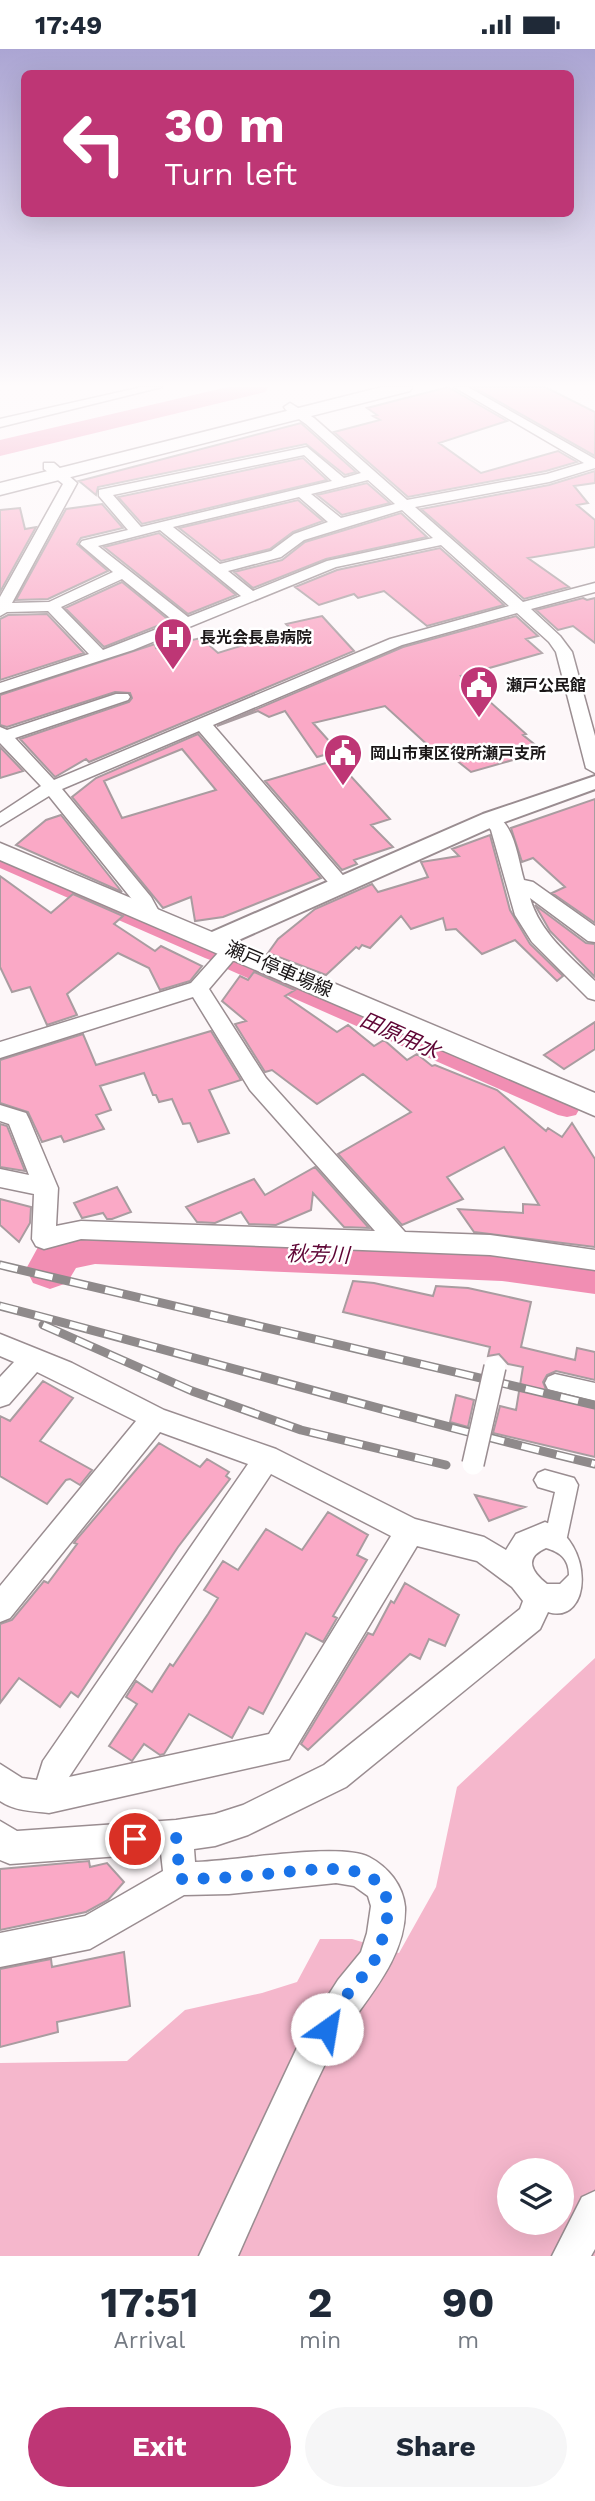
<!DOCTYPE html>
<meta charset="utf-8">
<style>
body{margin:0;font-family:"Work Sans","Noto Sans JP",sans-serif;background:#f6f6f7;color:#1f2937;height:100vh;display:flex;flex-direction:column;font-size:26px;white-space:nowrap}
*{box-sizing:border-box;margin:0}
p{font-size:23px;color:#747a83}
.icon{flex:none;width:38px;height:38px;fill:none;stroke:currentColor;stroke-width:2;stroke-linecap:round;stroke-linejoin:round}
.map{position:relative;height:2207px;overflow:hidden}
.sheet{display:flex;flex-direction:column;background:#fff;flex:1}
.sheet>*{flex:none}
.guide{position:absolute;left:21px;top:21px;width:553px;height:147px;border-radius:10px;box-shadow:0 7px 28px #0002;background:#be3675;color:#fff;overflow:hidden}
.buttons{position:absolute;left:497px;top:2109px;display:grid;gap:14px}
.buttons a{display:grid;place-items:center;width:77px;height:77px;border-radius:50%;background:#fff;box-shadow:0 7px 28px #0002;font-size:35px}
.pin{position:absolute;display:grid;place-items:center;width:60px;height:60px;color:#fff;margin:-30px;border:4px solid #fff;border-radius:50%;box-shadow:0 2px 7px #0007}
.me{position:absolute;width:77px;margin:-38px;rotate:32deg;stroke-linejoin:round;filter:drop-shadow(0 0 5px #0008)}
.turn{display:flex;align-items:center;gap:24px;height:147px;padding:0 28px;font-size:32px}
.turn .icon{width:91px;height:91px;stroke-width:2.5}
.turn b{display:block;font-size:49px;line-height:60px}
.eta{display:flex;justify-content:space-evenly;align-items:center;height:119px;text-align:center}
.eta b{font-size:42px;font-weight:700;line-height:49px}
.action{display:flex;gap:14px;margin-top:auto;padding:14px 28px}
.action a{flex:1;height:80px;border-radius:42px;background:#be3675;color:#fff;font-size:28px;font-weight:700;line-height:80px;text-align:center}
.action a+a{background:#f6f6f7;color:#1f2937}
.status{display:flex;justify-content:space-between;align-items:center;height:49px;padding:0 35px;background:#fff;direction:ltr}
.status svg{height:19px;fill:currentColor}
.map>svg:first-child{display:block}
</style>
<div class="status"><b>17:49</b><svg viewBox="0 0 49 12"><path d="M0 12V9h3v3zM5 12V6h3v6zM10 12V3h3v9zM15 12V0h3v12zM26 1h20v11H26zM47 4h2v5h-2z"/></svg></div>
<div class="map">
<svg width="595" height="2207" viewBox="0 0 595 2207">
<rect width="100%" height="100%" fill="#fdf7f9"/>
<path fill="#f5b7cc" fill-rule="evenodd" d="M595,1609V2207H0V2014L127,2012L185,1961L262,1944L297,1933L320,1890H352L399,1904L436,1838L457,1738ZM509,2121H562V2174H509Z"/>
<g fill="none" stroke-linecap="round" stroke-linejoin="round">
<path fill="#f18eb3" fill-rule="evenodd" d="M0,804L221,899L225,904L221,909L213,912L205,909L0,819Z
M233,906L576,1052L580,1059L576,1066L567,1068L558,1066L225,919L221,914L225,909Z"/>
<path fill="#f18eb3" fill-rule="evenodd" d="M228,338H269L265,343L0,407V391Z
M95,1177L502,1192L595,1205V1245L502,1232L95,1215L76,1219L67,1234L50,1240L33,1234L26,1220L43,1189Z"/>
</g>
<path fill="#faa9c6" stroke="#a99ca0" stroke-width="2" fill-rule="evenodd" d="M448,338L507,372L439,394L481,424L558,402L577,413L546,422L408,448L334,383L380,371L373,367L377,366L367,359Z
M473,338H545L595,363V407Z
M301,374L356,423L345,426L306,395L98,438L96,446L79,432Z
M303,409L327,431L142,475L118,448Z
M595,422V434L574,437L588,454L577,456L595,471V498L528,509L569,538L524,550L421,460L549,436Z
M367,434L390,454L342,466L317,446Z
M298,451L323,472L293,483L270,500L221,512L179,479Z
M102,455L123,479L81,489L77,495L108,522L48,550L16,551L66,460Z
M20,459L25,480L36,478L0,543V461Z
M401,464L427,488L326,510L253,539L234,523L282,511L305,493Z
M159,484L236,546L188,565L104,498Z
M440,499L504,556L427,577L384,542L358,549L354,545L319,556L295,538L337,521Z
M122,533L170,572L104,598L65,559Z
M583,549L587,551L595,549V594L573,577L558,581L536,561Z
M47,565L84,604L0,631V570L8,566Z
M322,567L354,602L89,713L86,710L55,728L20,690L129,653L132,649L130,644L115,643L7,678L0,676V646L155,595L156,599L201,589L218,604L292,581L286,575Z
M516,567L538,587L526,590L542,604L461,627L526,685L523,686L539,699L530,702L534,705L471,723L451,707L443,710L385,657L313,674L338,702L317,708L285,662L269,668L258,662L217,677L403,598Z
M198,685L321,829L223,868L195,872L191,848L163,859L72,748L96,729ZM182,700L216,741L122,769L104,732Z
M0,698L23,722L0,729Z
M336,711L390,770L371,776L393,798L354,811L357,815L342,821L265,732Z
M595,750V874L552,844L565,838L533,809L522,813L511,779Z
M61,766L122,843L16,796L46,771Z
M490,786L510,861L530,895L563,927L557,932L515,891L482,905L456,880L446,881L443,869L411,880L401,867L370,899L362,896L359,900L356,898L326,926L268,904L278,890L315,860L372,835L378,843L428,828L421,813L459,807L452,800Z
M0,827L51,864L73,845L123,867L114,875L155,902L161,897L202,917L190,932L160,941L149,919L118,904L67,945L77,966L47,976L30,938L12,943L0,918Z
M535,856L586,894L595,895V928L550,882Z
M254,923L295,941L285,947L337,983L348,976L374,997L384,991L407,1011L417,1005L432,1017L435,1016L497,1041L546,1082L548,1079L562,1088L572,1074L595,1110V1198L474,1183L458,1160L523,1164V1155L539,1156L504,1098L447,1128L463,1150L402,1176L338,1105L411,1063L363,1025L317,1055L272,1021L265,1023L235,975L246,972L222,952L240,927L248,931Z
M595,973V1000L564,1020L544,1006Z
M211,982L241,1031L209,1041L229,1084L198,1093L190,1074L183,1075L172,1050L159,1053L156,1046H153L144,1024L100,1037L111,1061L96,1066L104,1080L64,1093L61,1087L42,1093L28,1063L0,1054V1011L83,985L96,1016Z
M0,1075L7,1077L25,1122L0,1118Z
M315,1118L369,1179L344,1178L313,1144L311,1161L276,1176L249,1175L241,1163L215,1174L197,1173L186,1158L254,1130L265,1146Z
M117,1138L131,1163L112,1170H107L103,1164L82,1169L74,1154Z
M0,1150L31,1158L30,1174L19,1193L0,1176Z
M353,1232L374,1234L433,1247L436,1237L468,1239L531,1253L521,1298L575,1311L577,1299L595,1303V1331L556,1322L547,1326L543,1333L547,1343L595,1354V1408L493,1384L500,1357L516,1361L523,1318L508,1315L499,1305L488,1307L490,1298L343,1263Z
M43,1332L73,1349L40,1392L92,1421L80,1436L70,1430L66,1431L47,1455L0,1427V1367L10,1372Z
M456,1346L474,1351L468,1378L450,1373Z
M159,1394L200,1418L207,1410L229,1423L226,1427L230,1430L178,1498L78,1648L71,1643L60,1658L19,1629L0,1654V1575L12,1571L44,1532L48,1534L77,1495L74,1494L76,1491Z
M475,1446L525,1458L489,1472Z
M328,1463L368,1486L357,1506L367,1511L333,1567L337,1569L323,1593L306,1584L263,1665L249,1658L232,1689L189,1665L164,1705L160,1706L144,1695L132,1712L109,1697L137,1655L126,1648L136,1632L152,1643L170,1615L173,1617L208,1565L218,1549L204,1541L223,1512L238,1521L266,1480L302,1501Z
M405,1534L459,1566L445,1597L429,1590L420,1610L410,1605L308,1701L301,1695L368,1584L373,1586L391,1552L394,1554Z
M89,1812L90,1818L107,1814L124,1833L108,1851L86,1863L0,1881V1820Z
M124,1903L130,1957L57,1973L58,1983L0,1998V1920L51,1910L52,1918Z"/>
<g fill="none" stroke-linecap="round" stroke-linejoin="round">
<defs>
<path id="pedestrian" d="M555,1325L595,1334V1352L548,1340L545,1334L548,1328Z
M545,1421L574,1429L578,1436L567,1488L564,1495L556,1498L548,1495L545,1488L555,1443L538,1438L534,1431L538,1424Z"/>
<path id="minor" d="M142,338H162L0,378V370Z
M454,338H468L595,410V419L549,433L415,458L523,553L595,534V543L531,560L560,587L572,603L595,687V724L586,719L556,603L549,593L517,564L402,596L213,676L347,831L349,835L347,839H333L199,682L62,740L151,848L162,868L159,872H145L135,854L49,747L0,777V764L41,737L0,694V678L7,681L116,645H128L130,648L128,651L15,689L54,731L390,590L509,557L441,496L336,518L133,601L0,644V634L89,605L48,562L7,563L0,567V548L63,435L44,420V414H54L77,434L12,554L49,553L113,523L80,495L82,492L128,481L99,447V441L307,398L344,429L361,424L306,375L286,361L284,358L290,354L314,369L407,451L547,425L584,414ZM304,406L332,432L141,478L113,446ZM368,431L395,455L341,469L311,445ZM299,448L328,473L294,485L271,502L220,515L173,478ZM402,461L433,489L327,512L253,542L228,522L281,508L304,491ZM160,481L241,547L188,568L98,497ZM122,530L175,573L103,601L61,558Z
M491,765C514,770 518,811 524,831L533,833L595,877V893L588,892L530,849C540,884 569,906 595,932V951L588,949L532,893L515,866L491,781L482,770Z
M233,893L240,895L243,900L209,940L266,1029L405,1183L490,1186L595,1201V1221L490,1206L81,1190L44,1200L36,1197L32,1190L34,1145L0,1138V1120L29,1126L9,1075L0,1072V1056L26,1064L29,1070L58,1139L56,1177L81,1172L375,1182L250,1041L193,948L0,1009V993L191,934L226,895Z
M0,1285L72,1314L164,1361L276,1400L415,1470L484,1488L506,1501L516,1485L545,1473C595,1492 592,1577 548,1563L540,1580L346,1738L248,1786L215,1797L194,1800L195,1813C235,1812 339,1793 369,1808C388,1818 403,1836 405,1858C407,1918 351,1963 326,2013C295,2076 267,2142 238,2207H199L303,1986L338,1931L361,1903L367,1884L371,1857L368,1847L354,1837L336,1834L229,1845L184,1846L90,1900L0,1918V1884L85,1867L163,1822L161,1804L10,1815L0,1811V1772L17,1782L176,1771L215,1765L243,1756L324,1716L520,1560L523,1552L512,1538L477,1512L417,1497L289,1710L49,1764C32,1762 14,1762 0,1752V1715L22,1729L37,1731L43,1712L248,1415L160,1383L10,1569L0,1573V1537L136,1372L37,1323L9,1355L0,1358V1328L14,1313L0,1307ZM271,1425L391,1487L269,1685L69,1728ZM546,1499C560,1503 569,1510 569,1526L560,1535H547C532,1523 523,1509 546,1499Z
M595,2142V2200L591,2207H552L582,2148Z"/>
<path id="tertiary" d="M595,727V740L499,775L223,898L214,900L205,898L202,892L205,886L483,765Z"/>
<path id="secondary" d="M0,794L595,1044V1067L0,811Z"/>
<path id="primary" d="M382,338H412L410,342L0,446V434Z"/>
</defs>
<use href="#pedestrian" stroke="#9a8d91" stroke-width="3"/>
<use href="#minor" stroke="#9a8d91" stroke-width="3"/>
<use href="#tertiary" stroke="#9a8d91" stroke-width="4"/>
<use href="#secondary" stroke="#9a8d91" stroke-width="3"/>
<use href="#primary" stroke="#9a8d91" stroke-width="3"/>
<use href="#pedestrian" fill="#fff" fill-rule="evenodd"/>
<use href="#minor" fill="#fff" fill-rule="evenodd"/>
<use href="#tertiary" fill="#fff" fill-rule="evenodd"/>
<use href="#secondary" fill="#fff" fill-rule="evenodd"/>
<use href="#primary" fill="#fff" fill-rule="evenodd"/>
<defs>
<path id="rail" d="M0,1216L595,1356
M0,1257C199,1308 395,1367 595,1415
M43,1276L192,1342L301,1381L446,1416"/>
</defs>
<use href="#rail" stroke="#8f8a8b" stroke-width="9"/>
<use href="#rail" stroke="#fff" stroke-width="6" stroke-dasharray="18" stroke-linecap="butt"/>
<defs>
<path id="pedestrian-bridge" d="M473,1415L495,1318"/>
</defs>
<use href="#pedestrian-bridge" stroke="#9a8d91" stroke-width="24" stroke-linecap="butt"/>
<use href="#pedestrian-bridge" stroke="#fff" stroke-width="21"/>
</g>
<linearGradient id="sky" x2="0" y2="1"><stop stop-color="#aba5d3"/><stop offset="0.52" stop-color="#fefbfc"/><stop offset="1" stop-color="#fefbfc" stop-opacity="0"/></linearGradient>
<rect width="595" height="647" fill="url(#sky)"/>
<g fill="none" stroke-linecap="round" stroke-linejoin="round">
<path stroke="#1a73e8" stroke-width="12" stroke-dasharray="0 21.6" d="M135,1790L176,1787L180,1830C208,1830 237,1828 265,1825C335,1818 420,1803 375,1910C370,1922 357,1932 349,1943C341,1955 334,1968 327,1980"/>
</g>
<defs>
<symbol id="hospital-pin" viewBox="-11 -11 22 30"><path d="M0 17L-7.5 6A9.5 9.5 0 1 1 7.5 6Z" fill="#be3675" stroke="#fff"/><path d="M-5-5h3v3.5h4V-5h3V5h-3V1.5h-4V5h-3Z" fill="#fff"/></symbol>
<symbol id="civic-pin" viewBox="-11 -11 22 30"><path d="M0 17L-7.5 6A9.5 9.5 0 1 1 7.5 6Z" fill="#be3675" stroke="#fff"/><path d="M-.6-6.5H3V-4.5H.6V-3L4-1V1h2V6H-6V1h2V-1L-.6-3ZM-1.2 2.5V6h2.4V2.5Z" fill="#fff"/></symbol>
</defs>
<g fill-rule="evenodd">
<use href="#hospital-pin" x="151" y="566" width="44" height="60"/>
<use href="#civic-pin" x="457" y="614" width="44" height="60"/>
<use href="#civic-pin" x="321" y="682" width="44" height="60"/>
</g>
<g text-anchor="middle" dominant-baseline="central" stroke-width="5" stroke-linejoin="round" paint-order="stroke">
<g font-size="16" font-weight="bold" fill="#1a1617" stroke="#fff" text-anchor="start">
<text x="200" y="588">長光会長島病院</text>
<text x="506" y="636">瀬戸公民館</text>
<text x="370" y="704">岡山市東区役所瀬戸支所</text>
</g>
<g font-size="19" fill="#1a1617" stroke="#fff">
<text transform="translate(279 920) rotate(23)">瀬戸停車場線</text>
</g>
<g font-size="21" font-style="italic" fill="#5d0333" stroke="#fff">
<text transform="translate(400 986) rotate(24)">田原用水</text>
<text transform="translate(318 1205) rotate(2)">秋芳川</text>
</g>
</g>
</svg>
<div class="buttons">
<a><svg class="icon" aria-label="layers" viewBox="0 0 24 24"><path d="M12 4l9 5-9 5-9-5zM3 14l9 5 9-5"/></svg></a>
</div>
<div class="pin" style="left:135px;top:1790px;background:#d93025"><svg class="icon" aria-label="arrive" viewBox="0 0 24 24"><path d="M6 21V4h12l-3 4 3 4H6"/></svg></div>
<svg class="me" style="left:327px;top:1980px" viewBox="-20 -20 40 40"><circle r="19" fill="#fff"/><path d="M0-13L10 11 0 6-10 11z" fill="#1a73e8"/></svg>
<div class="guide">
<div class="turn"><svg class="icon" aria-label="left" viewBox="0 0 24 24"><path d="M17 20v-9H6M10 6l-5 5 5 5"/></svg><div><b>30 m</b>Turn left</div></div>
</div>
</div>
<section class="sheet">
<div class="eta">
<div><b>17:51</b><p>Arrival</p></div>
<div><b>2</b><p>min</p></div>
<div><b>90</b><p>m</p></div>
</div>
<div class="action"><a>Exit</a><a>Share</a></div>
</section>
